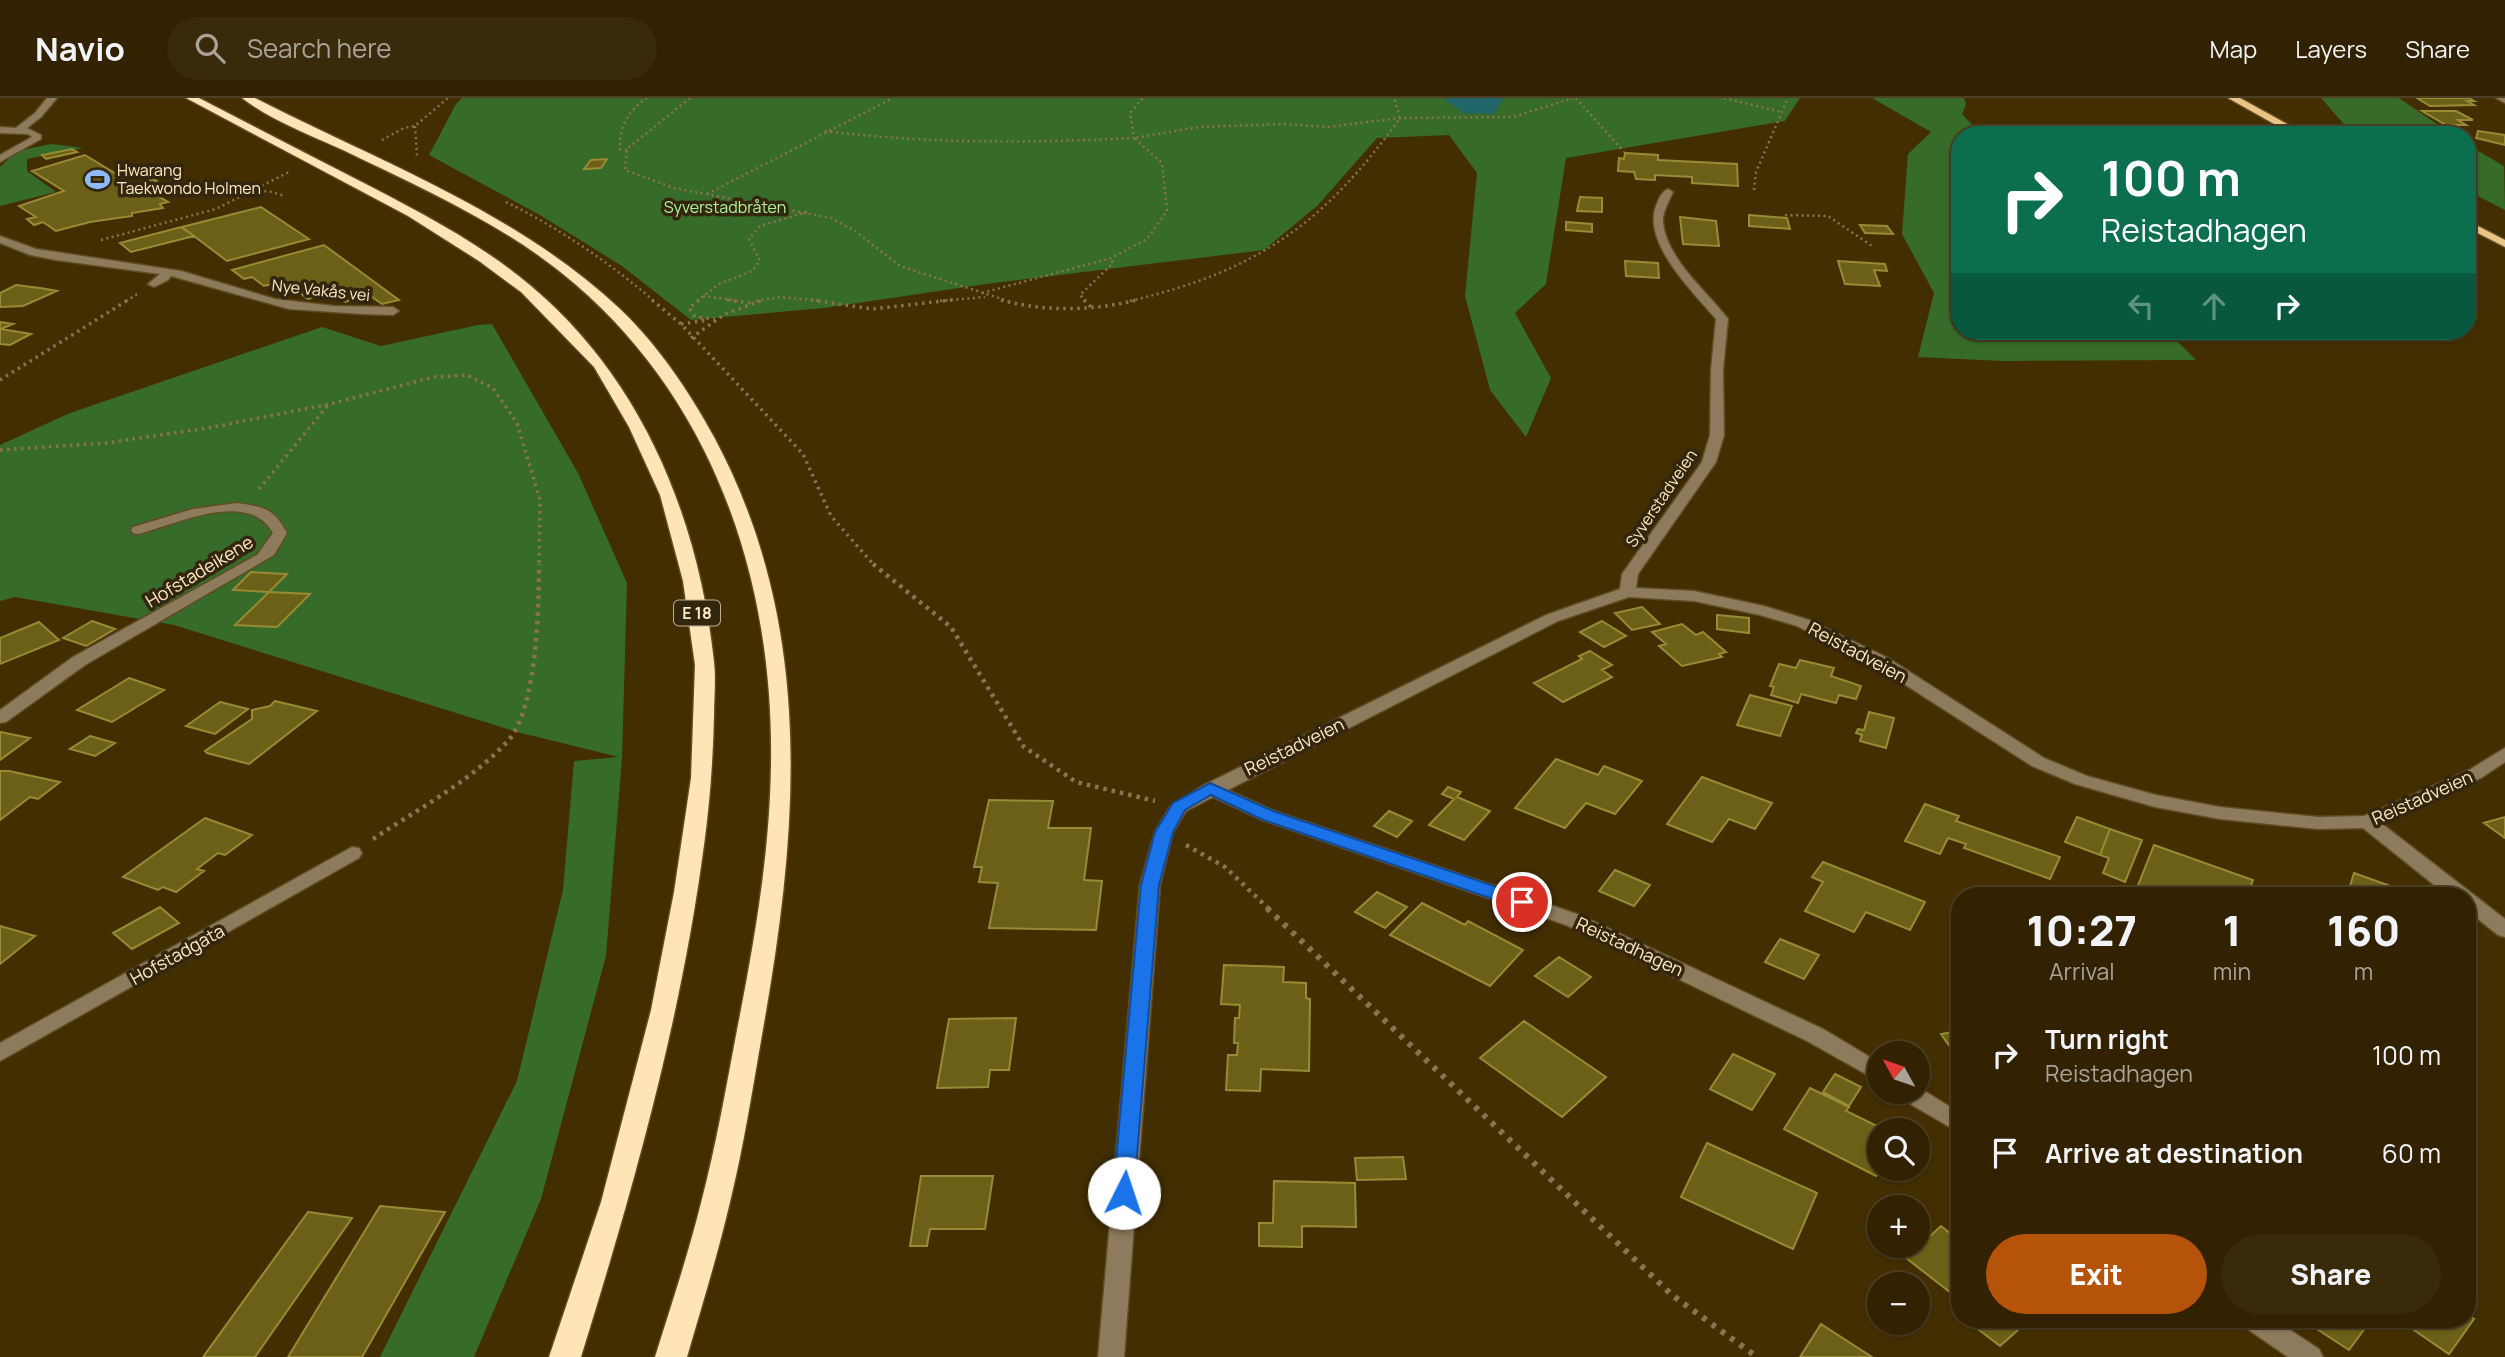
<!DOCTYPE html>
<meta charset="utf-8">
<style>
body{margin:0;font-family:Manrope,sans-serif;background:#3a2a0c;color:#f1f3f6;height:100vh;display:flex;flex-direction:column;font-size:26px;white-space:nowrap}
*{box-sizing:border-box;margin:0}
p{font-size:23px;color:#a8a499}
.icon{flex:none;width:38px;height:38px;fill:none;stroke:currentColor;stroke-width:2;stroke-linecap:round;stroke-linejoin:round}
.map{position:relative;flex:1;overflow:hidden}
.details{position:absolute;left:1951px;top:789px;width:525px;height:441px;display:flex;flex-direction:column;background:#322202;border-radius:28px;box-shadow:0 2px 5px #0004,0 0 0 2px #4d3f24}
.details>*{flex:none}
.hud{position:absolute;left:1951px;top:28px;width:525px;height:214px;border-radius:28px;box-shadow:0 2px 5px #0004,0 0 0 2px #4d3f24;background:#0b6e4f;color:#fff;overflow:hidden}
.needle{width:46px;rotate:310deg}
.controls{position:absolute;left:1867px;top:943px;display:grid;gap:14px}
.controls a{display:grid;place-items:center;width:63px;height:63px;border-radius:50%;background:#322202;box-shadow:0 2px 5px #0004,0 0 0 2px #4d3f24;font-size:35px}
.pin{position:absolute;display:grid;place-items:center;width:60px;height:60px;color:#fff;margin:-30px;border:4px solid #fff;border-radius:50%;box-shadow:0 2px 7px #0007}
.me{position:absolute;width:77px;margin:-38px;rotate:4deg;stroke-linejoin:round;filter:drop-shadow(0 0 5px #0008)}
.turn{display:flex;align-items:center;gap:24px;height:147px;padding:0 35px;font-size:32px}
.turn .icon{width:91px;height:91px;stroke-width:2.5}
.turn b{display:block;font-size:49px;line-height:60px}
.lanes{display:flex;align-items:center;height:66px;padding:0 35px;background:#0003;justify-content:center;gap:35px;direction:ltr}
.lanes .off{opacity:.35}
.eta{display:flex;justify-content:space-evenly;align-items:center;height:119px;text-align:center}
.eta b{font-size:42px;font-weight:800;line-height:49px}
.button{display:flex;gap:14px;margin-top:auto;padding:14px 35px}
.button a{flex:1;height:80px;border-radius:42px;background:#b45309;color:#fff;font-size:28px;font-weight:800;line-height:80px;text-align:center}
.button a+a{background:#3a2a0c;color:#f1f3f6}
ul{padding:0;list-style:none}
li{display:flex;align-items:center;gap:21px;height:98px;padding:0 35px}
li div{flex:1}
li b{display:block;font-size:26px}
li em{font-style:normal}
header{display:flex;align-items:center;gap:42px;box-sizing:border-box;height:98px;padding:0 35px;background:#322202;border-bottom:2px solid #4d3f24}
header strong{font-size:33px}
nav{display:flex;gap:38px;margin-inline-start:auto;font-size:24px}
.search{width:490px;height:63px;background:#3a2a0c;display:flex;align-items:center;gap:18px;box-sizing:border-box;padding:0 24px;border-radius:38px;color:#a8a499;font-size:26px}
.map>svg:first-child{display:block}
</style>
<header>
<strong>Navio</strong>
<div class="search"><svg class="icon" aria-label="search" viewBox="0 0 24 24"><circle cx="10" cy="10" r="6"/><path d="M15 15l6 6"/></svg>Search here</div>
<nav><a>Map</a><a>Layers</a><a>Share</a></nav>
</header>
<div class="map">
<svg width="2505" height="1259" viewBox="0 0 2505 1259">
<rect width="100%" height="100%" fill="#432e02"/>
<path fill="#376b29" d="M462,0H1448L1445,1L1494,16L1503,0H1800L1785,23L1566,60L1546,186L1515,215L1551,280L1526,339L1490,292L1465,198L1477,75L1449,37L1377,40L1318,107L1264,152L986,186L824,210L691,222L622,168L540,117L429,57L456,6Z
M1872,0H1964L1966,6L1962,16L1982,37H1960V233H2167L2196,262L2002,263L1918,259L1934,195L1902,136L1908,56L1931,34Z
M2321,0H2399L2453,37H2358L2350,33Z
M51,46L83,50L27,61V73L56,94L0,108V69L17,53Z
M2468,47L2504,68L2505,112L2468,93Z
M492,226L578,375L627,485L622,660L606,858L541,1101L474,1259H380L517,983L563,792L574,663L619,659L517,634L174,527L15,499L0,503V347L70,315L322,229L381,248L478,227Z"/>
<path fill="#216669" d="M1448,0H1503L1494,16L1464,15L1445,2Z"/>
<path fill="#6c6018" stroke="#998a34" stroke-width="2" d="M2417,0H2469L2474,3H2467L2474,7L2430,8Z
M2422,13H2456L2473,22H2458L2466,27H2446Z
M2478,33L2505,37V47L2476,40Z
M72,51L77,54L46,61L42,57Z
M1625,55L1658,57V62L1737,66L1738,88L1692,85V79L1655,77V82L1636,81L1634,74L1618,73L1619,60L1624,61Z
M85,57L131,85L117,88L119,90L154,81L157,83L123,92L129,95L145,91L168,104L160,106L163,110L132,115V118L90,124L56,133L43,124L34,127L27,121L36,119L19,108L64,93L32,73Z
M607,61L601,70L584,71L591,62Z
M1580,99L1602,100V114L1577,113Z
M261,109L309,141L227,163L182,129Z
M1749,117L1787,120L1790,131L1749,128Z
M1680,119L1716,123L1719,148L1683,146Z
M1566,124L1592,126V134L1566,132Z
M1860,127L1887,128L1893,136L1865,135Z
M181,129L194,138L131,154L120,145Z
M324,147L399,202L382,206L369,197L345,204L332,194L308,201L296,192L284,195L272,186L264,188L252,179L244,181L232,172Z
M1625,163L1658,165L1659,180L1626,178Z
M1838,163L1885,166L1887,173L1874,172L1880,188L1845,186Z
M16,187L40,190L57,193L23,208L0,209V195Z
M0,224L13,226L1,231L31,236L10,247L0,246Z
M251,474L287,476L269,494L233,492Z
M269,494L310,496L277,529L235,527Z
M1642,509L1660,526L1632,532L1615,515Z
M1717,517L1749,520V535L1717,531Z
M92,523L115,531L86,548L63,540Z
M1602,523L1626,538L1604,549L1580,534Z
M39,524L59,542L0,566V540Z
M1682,526L1696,537L1703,534L1726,554L1719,556L1722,559L1682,568L1659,548L1666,546L1652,534Z
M1590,553L1612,567L1602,572L1612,579L1563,604L1534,585L1582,561L1579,558Z
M1800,562L1834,570L1831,578L1861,588L1856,601L1839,597L1836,605L1801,596L1798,605L1771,597L1774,589L1770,588L1779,566L1796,570Z
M129,580L164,592L112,624L77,612Z
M1750,597L1792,608L1780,638L1737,627Z
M275,603L317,613L249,666L207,655L205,653L252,621V612L270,608Z
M220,604L248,611L215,636L186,628Z
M1869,614L1894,620L1886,650L1860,643L1862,637L1856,635L1858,631L1864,632Z
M0,635L1,634L30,640L0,662Z
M90,638L115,645L95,658L70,651Z
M1556,661L1598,677L1604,668L1642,683L1615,716L1586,705L1565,730L1515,710Z
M0,673H9L60,684L38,701L30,699L0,722Z
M1702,679L1772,705L1755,731L1729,721L1712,744L1667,726Z
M1448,689L1461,694L1457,699L1490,713L1464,742L1429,727L1454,701L1442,696Z
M989,702L1053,703L1048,730H1091L1084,782L1102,783L1096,832L989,830L998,785L979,784L982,769H974Z
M1925,706L1959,718L1956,723L2060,759L2050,781L1964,750L1966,746L1948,740L1940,756L1905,743Z
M1389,713L1412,723L1397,739L1374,728Z
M2077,719L2110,731L2100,757L2065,744Z
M2505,719V740L2484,725Z
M205,720L252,737L225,757L218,755L197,771L204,773L176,794L163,789L158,792L123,779Z
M2110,731L2142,742L2125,784L2103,775L2109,760L2100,757Z
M2154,747L2253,782L2247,798H2202L2193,794L2191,798H2158L2137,790Z
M1823,764L1925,804L1910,832L1866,814L1854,834L1805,813L1823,784L1812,779Z
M1615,772L1650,787L1634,808L1599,793Z
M2354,775L2410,795L2409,798H2347Z
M1377,794L1407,809L1385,830L1355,814Z
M1422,805L1465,827L1468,823L1523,852L1490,888L1390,837Z
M160,809L179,825L132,851L113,835Z
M0,828L35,838L0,866Z
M1780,841L1819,857L1804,881L1765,864Z
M1559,859L1591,879L1568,899L1535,878Z
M1224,867L1284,869L1283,884L1306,885V900L1310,901L1309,973L1261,971L1260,993L1226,992L1228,957H1237L1238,945H1234L1235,920H1239L1240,907L1221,906Z
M1016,920L1009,972H990L988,989L937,990L949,921Z
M1524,923L1606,979L1562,1019L1480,960Z
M1960,933V963L1941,936Z
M1733,956L1775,976L1752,1012L1710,991Z
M1835,976L1861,989L1849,1008L1823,994Z
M1810,990L1849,1009L1846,1013L1885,1032H1880L1881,1071L1876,1078L1784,1031Z
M1707,1045L1817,1095L1793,1151L1681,1099Z
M1403,1059L1406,1081L1357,1082L1355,1060Z
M921,1078H993L985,1131H930L927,1148H910Z
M1274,1083L1355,1085L1356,1129L1302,1128V1149L1259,1148V1125H1273Z
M380,1108L445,1114L362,1259H288Z
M308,1114L352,1120L255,1259H203Z
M1941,1128L1960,1143V1202L1906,1160Z
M2468,1217L2474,1221L2449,1256L2405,1226L2401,1231L2387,1222H2468Z
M1966,1222H2005L2018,1232L2000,1248Z
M2303,1222H2371L2349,1252Z
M1821,1226L1872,1259H1800Z"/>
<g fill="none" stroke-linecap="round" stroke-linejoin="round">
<defs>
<path id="minor" d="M47,0H57L41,19L27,30L41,37V41L0,64V57L32,39L28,36L0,35V29L16,30L35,15Z
M2496,0H2505V5Z
M1668,91L1673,94C1669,103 1662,115 1663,125C1668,163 1707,193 1728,221L1723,272L1724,337L1716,364L1638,476L1636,490L1694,493L1764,508L1809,522L1888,560L2044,660L2087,678L2156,697L2220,709L2318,719L2364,718L2469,672L2505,650V664L2481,680L2381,725L2505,821V839L2498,837L2468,813V798H2448L2363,730L2318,731L2220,721L2155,709L2075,686L2032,668L1876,568L1797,528L1760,517L1694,503L1629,499L1558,523L1228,692L1274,713L1580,817L1823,931L1880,965V984L1807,943L1566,827L1260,721L1213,699L1186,713L1173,734L1160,787L1124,1259H1098L1140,787L1155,734L1170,709L1204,687L1546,517L1620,491L1622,476L1702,364L1710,337L1711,272L1716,221C1694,195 1642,145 1656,108C1659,101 1661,94 1668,91Z
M0,138L36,151L181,173L275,201L334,208L393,209L399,213L393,217L363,216L289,211L171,178L168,182L154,189L148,186L160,176L56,162L30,157L0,145Z
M237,405C265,409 274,411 287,435L274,457L85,567L6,624L0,625V612L73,559L257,457L273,435C248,390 175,427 138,436L133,435L131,432L133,429L193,411Z
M352,749L359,750L362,755L359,760L0,963V945Z
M1918,989L1960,1015V1035L1900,1000L1897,994H1918Z
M2242,1222H2275L2319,1251L2323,1259H2288L2246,1230Z"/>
<path id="major" d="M2228,0H2240L2307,37H2294Z
M2468,123L2505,142V149L2468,130Z"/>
<path id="highway" d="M186,0H199C251,27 303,54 356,81C416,112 479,144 531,188C643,282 699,422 714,564C716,581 714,600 714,617C713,661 710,703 704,747C681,922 633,1091 581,1259H549L601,1104L651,912L674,794L691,680L695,567L683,483L660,397L629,329L594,269L521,194L479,163L408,118Z
M242,0H255C380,64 515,113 619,210C658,247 689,293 714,339C815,527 799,728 763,931C753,988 744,1047 730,1104C718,1156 702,1207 687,1259H655C671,1208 688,1157 701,1105C716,1048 726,990 737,932C754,845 770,756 771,666C774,485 715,306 575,186C508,128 423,91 343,52C310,37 271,22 242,0Z"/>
</defs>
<use href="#minor" stroke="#614c21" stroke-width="3"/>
<use href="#major" stroke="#614c21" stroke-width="3"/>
<use href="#highway" stroke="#614c21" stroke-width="3"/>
<path stroke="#8a744b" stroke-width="2.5" stroke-dasharray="2 3.5" stroke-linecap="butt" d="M690,0L627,51L625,72L674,90L831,120L855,133L900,168L1008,203
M1576,0L1624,54
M1724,0L1782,14
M415,28L417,58
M2322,32L2332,37
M825,33C928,46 1030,45 1134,40L1130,15L1143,0
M382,42L404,30L415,28L448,0
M627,52L620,51C619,28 628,13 647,0
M1754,92L1756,74L1788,0
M248,95L268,93L285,98
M707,96L893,0
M506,104C559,130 610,165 654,203
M1785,117L1828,118L1872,148
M101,142L216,111L289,74
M982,195L1111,160L1147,141L1167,113L1162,65L1134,40L1199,29L1284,26L1328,29L1400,20L1513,19L1573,0
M703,198L739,203
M126,203L139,195
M697,203L719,186L752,173L760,163L749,141L760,128L807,114
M756,203L780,199L821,203
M940,203L985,199
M1086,203L1080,197L1113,165L1111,160
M1130,203C1257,173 1324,126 1400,20L1394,0"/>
<path stroke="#8a744b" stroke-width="3.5" stroke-dasharray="2.5 4.5" stroke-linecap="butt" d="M652,202L681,226L803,356L831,418L874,467
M699,202L689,210L695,219L715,221
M727,202L750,205
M811,202L872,211L952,202
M1001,202C1047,214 1091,213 1137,202
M1084,202L1092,210
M681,226L708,222
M691,240L725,216L763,202
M0,282L128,202
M0,352L106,345L208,330L330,306L434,279L467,277L493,290L517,325L540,402L539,467
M259,391L329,306"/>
<path stroke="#8a744b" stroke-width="4.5" stroke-dasharray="3.5 5" stroke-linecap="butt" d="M873,466L951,529L1024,649L1076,684L1155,703
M373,741C418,711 471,683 508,643C537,610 539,509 539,466
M1186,747L1225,769L1269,811"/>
<path stroke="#8a744b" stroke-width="6" stroke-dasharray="4.5 7" stroke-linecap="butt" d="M1267,810L1672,1197L1757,1259"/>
<use href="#minor" fill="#8e7b5e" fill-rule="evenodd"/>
<use href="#major" fill="#eac485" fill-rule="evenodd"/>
<use href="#highway" fill="#ffe4b8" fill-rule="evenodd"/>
</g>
<path fill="#1a73e8" stroke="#114b97" stroke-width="2" d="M1210,685L1273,713L1529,800L1531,804L1529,809H1516L1261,721L1211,697L1185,712L1173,734L1159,787L1134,1095L1131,1101L1124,1104L1116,1101L1113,1095L1141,787L1155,734L1173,705Z"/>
<defs>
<symbol id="stadium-bare" viewBox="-9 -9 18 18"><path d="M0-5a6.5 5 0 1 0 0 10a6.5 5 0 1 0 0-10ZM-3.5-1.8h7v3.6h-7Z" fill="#8eb9fc" stroke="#33260e" stroke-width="2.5" paint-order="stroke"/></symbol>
</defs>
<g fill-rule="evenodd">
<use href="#stadium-bare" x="80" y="64" width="35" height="35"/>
</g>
<g text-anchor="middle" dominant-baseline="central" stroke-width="7" stroke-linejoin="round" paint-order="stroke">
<g font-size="16" fill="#ffe8c4" stroke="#33260e" text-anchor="start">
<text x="117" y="72">Hwarang<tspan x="117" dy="18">Taekwondo Holmen</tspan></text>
</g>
<g font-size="16" fill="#abf598" stroke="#33260e">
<text x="725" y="109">Syverstadbråten</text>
</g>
<g font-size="16" fill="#ffe8c4" stroke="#33260e">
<text transform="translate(321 192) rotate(6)">Nye Vakås vei</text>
<text transform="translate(1661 400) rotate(-56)">Syverstadveien</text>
</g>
<rect fill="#33260e" stroke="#c2ae8d" stroke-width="2" x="674" y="502.5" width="46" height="25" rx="5"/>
<g font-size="16" font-weight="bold" fill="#ffe8c4">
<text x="697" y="515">E 18</text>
</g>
<g font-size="18" fill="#ffe8c4" stroke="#33260e">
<text transform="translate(199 473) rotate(-31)">Hofstadeikene</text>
<text transform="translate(1858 554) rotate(28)">Reistadveien</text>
<text transform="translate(1294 648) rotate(-26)">Reistadveien</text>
<text transform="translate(2422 699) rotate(-24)">Reistadveien</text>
<text transform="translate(1630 848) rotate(25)">Reistadhagen</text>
<text transform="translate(177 856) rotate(-29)">Hofstadgata</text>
</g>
</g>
</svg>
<div class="controls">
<a><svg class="needle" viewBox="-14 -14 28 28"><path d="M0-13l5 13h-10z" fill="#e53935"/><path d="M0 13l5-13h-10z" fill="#a8a499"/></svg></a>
<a><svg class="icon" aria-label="search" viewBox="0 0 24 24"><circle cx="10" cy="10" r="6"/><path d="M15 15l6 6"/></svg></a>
<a>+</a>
<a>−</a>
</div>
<div class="pin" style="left:1522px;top:804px;background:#d93025"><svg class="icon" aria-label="arrive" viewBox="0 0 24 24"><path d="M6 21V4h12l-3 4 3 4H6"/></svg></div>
<svg class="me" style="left:1124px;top:1095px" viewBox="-20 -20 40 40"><circle r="19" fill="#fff"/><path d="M0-13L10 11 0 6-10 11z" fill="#1a73e8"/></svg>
<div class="hud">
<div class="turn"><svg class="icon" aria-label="right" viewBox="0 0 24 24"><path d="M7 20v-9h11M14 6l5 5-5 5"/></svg><div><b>100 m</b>Reistadhagen</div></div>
<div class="lanes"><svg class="icon off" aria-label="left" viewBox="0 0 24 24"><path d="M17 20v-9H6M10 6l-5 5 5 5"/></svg><svg class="icon off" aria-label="ahead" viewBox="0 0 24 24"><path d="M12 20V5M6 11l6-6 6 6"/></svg><svg class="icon" aria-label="right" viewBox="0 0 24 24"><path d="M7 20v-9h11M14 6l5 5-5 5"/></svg></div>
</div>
<section class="details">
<div class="eta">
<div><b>10:27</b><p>Arrival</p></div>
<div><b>1</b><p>min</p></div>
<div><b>160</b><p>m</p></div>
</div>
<ul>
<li><svg class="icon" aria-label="right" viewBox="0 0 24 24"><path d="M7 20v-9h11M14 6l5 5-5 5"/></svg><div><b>Turn right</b><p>Reistadhagen</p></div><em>100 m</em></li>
<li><svg class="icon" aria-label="arrive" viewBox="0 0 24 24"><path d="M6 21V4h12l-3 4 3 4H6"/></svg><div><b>Arrive at destination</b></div><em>60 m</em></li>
</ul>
<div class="button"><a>Exit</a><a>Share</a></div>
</section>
</div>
